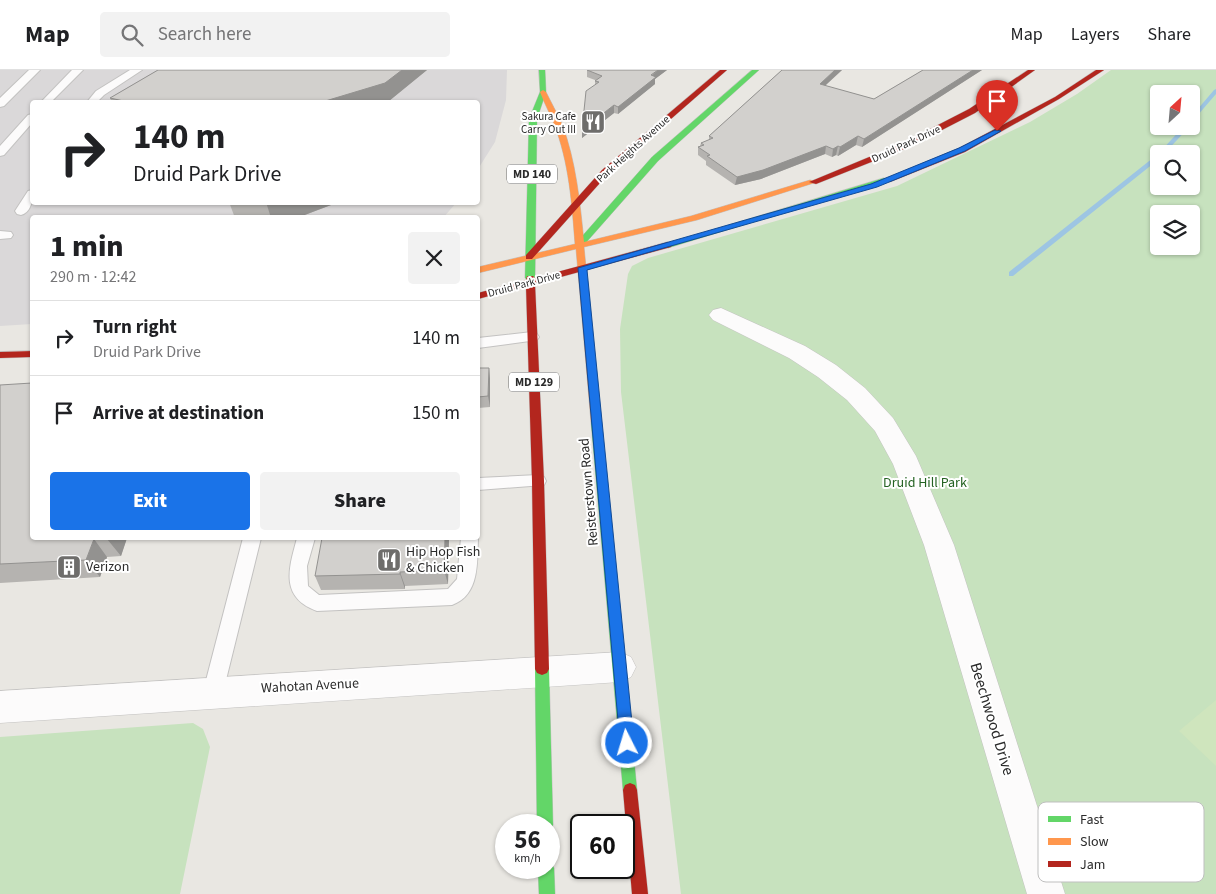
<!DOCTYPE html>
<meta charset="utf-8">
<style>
body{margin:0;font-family:"Source Sans 3",sans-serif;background:#f2f2f2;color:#202124;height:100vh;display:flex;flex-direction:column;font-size:19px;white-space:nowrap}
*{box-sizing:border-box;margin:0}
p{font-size:16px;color:#757577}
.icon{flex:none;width:28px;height:28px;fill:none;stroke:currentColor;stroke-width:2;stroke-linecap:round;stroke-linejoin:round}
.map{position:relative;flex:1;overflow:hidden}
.drawer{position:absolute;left:30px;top:145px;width:450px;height:325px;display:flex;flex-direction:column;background:#fff;border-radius:5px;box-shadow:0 1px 4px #0004}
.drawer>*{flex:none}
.hud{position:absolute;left:30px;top:30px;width:450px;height:105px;border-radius:5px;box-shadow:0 1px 4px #0004;background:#fff;color:#202124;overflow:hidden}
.needle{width:32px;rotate:26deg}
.tools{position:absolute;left:1150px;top:15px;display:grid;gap:10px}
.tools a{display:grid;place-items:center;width:50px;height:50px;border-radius:5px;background:#fff;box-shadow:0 1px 4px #0004;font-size:25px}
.speed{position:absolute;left:495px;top:744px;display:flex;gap:10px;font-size:25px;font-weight:700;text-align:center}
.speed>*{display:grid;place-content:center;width:65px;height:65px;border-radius:50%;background:#fff;box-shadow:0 1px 4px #0004;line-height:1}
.speed small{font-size:12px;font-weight:400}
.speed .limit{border:2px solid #111;border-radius:8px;background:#fff;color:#111}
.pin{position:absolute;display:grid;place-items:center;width:42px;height:42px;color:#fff;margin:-51px -21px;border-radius:50% 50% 50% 0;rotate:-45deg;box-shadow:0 0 5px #0007}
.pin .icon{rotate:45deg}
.me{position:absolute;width:55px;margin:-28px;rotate:355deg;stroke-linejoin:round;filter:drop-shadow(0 0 4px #0008)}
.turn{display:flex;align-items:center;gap:18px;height:105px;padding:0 20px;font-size:22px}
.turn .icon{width:65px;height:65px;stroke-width:2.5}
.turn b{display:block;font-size:35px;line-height:42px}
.round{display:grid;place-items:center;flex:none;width:52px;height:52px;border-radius:5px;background:#f2f2f2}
.overview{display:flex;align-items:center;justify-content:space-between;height:85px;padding:0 20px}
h1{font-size:30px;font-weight:800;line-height:38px}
.primary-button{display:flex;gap:10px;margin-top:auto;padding:10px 20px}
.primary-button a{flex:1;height:58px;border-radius:5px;background:#1a73e8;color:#fff;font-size:20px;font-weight:800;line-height:58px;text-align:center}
.primary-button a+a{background:#f2f2f2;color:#202124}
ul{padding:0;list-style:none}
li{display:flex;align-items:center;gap:15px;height:75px;padding:0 20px;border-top:1px solid #e0e0e0}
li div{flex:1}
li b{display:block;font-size:19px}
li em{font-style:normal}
header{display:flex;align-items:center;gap:30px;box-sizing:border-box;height:70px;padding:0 25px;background:#fff;border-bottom:1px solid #e0e0e0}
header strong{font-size:24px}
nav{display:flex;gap:28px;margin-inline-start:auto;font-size:18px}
.search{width:350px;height:45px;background:#f2f2f2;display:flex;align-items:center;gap:12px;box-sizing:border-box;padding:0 18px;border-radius:5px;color:#757577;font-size:19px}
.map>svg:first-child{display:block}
</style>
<header>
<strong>Map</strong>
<div class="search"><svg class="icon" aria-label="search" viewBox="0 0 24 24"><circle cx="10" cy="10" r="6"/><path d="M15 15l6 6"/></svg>Search here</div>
<nav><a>Map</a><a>Layers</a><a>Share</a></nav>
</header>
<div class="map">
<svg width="1216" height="824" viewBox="0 0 1216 824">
<rect width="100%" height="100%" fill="#e9e7e2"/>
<path fill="#dad8d9" d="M0,0H507L506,30L495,72L478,99V32H32V132L456,133L443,148H32V254L0,256Z"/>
<path fill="#c7e2be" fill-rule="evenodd" d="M1111,0H1216V824H681L621,322L620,259L628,204L632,196L648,188L897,116L1030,52L1077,24ZM1159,24H1191V56H1159ZM1159,84H1191V116H1159ZM1159,144H1191V176H1159Z
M193,653L203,659L210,677L180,824H0V667Z"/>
<path fill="#cfe5bd" d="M1216,630V696L1179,661Z"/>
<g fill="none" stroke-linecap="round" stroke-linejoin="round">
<path fill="#9dc5e3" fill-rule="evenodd" d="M1216,19V24L1191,53V47L1214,20Z
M1184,56H1190L1164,84H1159V89L1013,206H1009V202L1158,84L1159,83Z"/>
<defs>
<path id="lane" d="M29,0H40L4,36L0,37V28Z
M72,0H83L51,32H41Z
M130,0H142L104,25L97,32H87L96,21Z
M32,44V53L4,85L0,86V76L28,45Z
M32,120C33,128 32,142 21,145L17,144L15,141L28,121Z
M0,161L11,162L13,165L11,168L0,169Z
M532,262L537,264L539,267L537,270L478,278V268Z
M538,405L544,407L546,411L544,415L478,420V408Z
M243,468H261L223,622L220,628L213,631L206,628L203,622Z
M297,468H315L307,496L308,516L319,525L448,519L457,509L461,468H478C477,492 480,525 452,535L317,541C279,527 289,498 297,468Z"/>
<path id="street" d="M721,238L805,276L836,295L865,318L893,348L916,386L954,475L1065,824H1027L924,475L893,394L875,361L847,330L818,307L789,288L713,250L709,245L713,240Z
M620,582L631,587L636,597L631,607L620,612L0,653V621Z"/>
<path id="fast" d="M539,0H545L546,22L537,49L535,208L530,211L525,208L529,49L540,22Z
M752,0H759L658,91L583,176H577V172L652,87Z
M884,108L891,110L671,177L668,178L664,175Z
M596,348L601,352L637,720L635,725L630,727L625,725L623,720L591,352Z
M542,593L547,595L549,599L553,755L549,761V755H537L535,599L537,595Z
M549,791L551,793L554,798L555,824H539L538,798H549Z"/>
<path id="slow" d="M543,20L546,22C551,32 557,43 562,54C576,91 580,132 584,172L691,146L810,110L817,112L697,150L584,177L601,352L596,356L591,352L576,179L478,203V197L575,174C572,134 569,92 554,54C550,43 544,33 540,22Z"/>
<path id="jam" d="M720,0H727L608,104L532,189H526V185L602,100Z
M1028,0H1035L975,43L909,77L816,114L809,112L903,73L969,39Z
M1096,0H1104L1059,29L965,82L890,112L883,110L959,78L1055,27Z
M668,172L672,175L671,177L535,214L544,411L549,599L547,603L542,605L537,603L535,599L532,411L526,216L478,229V223L526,210L527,206H533L535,208Z
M32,281V287L0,288V282Z
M630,713L635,715L637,720L648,824H632L623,720L625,715Z"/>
</defs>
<use href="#lane" stroke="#c3c2c1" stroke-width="2"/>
<use href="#street" stroke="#c3c2c1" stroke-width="1"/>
<use href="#fast" stroke="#c3c2c1" stroke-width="1"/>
<use href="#slow" stroke="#c3c2c1" stroke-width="1"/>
<use href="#jam" stroke="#c3c2c1" stroke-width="1"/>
<use href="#lane" fill="#fcfbfb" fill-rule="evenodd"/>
<use href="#street" fill="#fcfbfb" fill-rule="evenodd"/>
<use href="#fast" fill="#63d668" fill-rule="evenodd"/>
<use href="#slow" fill="#ff974d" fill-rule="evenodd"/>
<use href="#jam" fill="#b3261e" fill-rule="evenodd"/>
</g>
<path fill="#b5b3b0" d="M158,0H427L389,31L384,32H112L110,28Z
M587,0H667L655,9V14L618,44L614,43L582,68L595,15V10L587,7Z
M782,0H842L825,16L874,29L923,0H982L862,77L856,75L838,86L836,85L832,87L825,84L761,109L735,115L706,95V91L698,85V77L700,76L701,73L709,70V66Z
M229,132H335L331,135L302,146L288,148H235Z
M478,298H489L490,309V337L478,338Z
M0,315L32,468H127L121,486L107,487L100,507L0,513Z
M449,468L448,514L405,516V519L321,520L315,506Z"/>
<path fill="#939290" d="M402,0H427L389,31L384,32H322Z
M658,0H667L655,9V14L618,44V37Z
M835,0H842L818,22L820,14Z
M973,0H982L862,77L864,69Z
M614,35V43L582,68V60Z
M858,66L856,75L838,86L840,77Z
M826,76L825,84L761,109L735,115L737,107Z
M838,76L836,85L832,87L833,79Z
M266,132H335L331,135L302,146L288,148H271Z
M489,298L490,309V337L488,326Z
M108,468H127L121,486L107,469Z
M445,468H449L448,514L444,500Z
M94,469L107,487L100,507L86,490Z
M400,502L405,516V519L400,504Z"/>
<path fill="#d2d0cd" stroke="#939290" d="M158,0H402L385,13L322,32H128L110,28Z
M587,0H658L651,5L656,7L618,37L614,35L582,60L586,21L599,12L595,11L602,6Z
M782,0H835L820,14L874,29L923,0H973L864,69L858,66L840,77L838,76L833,79L826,76L763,100L737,107L707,86L710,85L698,77L704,75L701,73L713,68L709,66Z
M478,298H489L488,326L478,327Z
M32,313V468H108L107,469H94L86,490L0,494V315Z
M322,468H445L444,500L400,502V504L315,506Z"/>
<path fill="#1a73e8" stroke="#114b97" d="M995,60L1001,61L965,81L877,117L587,200L634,673L632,678L627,680L622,678L620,673L578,198L871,114L959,78Z"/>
<defs>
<symbol id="restaurant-square" viewBox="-11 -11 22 22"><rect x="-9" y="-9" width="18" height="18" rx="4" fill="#6e6d6b" stroke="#fff"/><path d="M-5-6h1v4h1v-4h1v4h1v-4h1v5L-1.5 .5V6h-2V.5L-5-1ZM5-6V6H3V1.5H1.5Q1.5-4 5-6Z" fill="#fff"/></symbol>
<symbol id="building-square" viewBox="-11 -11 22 22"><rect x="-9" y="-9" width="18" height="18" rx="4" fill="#6e6d6b" stroke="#fff"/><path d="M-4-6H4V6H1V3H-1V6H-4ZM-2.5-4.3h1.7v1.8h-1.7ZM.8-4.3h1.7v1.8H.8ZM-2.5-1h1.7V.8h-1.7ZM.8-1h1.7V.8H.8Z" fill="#fff"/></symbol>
</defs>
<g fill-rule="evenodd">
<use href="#restaurant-square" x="579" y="38" width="28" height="28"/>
<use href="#restaurant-square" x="375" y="476" width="28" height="28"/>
<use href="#building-square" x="55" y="483" width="28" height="28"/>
</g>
<g text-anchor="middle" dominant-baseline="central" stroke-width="4" stroke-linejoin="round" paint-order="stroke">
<g font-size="11" fill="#2b2b2b" stroke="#fff" text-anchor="end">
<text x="576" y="46">Sakura Cafe<tspan x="576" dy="13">Carry Out III</tspan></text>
</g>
<g font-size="11" fill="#2b2b2b" stroke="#fff">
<text transform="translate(906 74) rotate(-25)">Druid Park Drive</text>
<text transform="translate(633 79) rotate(-42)">Park Heights Avenue</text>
<text transform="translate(524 214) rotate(-15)">Druid Park Drive</text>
</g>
<g fill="#fff" stroke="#6b6b6b" stroke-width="1">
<rect x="507" y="94.5" width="50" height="19" rx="4"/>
<rect x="509" y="302.5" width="50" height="19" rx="4"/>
</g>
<g font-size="12" font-weight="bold" fill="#2b2b2b">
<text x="532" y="104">MD 140</text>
<text x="534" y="312">MD 129</text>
</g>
<g font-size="14" fill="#246222" stroke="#fff">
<text x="925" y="413">Druid Hill Park</text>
</g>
<g font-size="14" fill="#2b2b2b" stroke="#fff">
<text transform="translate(589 422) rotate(-95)">Reisterstown Road</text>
<text transform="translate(310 616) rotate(-3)">Wahotan Avenue</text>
</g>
<g font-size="14" fill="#2b2b2b" stroke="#fff" text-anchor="start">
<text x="406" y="482">Hip Hop Fish<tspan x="406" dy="16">&amp; Chicken</tspan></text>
<text x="86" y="497">Verizon</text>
</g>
<g font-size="16" fill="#2b2b2b" stroke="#fff">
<text transform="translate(992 649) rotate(73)">Beechwood Drive</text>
</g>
</g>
<rect x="1038" y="732" width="166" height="80" rx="8" fill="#fff" stroke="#bfbfbf" stroke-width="1"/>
<rect x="1048" y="746" width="23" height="6" fill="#63d668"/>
<rect x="1048" y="768" width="23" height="7" fill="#ff974d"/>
<rect x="1048" y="791" width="23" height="6" fill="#b3261e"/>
<g font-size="14" fill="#2b2b2b">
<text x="1080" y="754">Fast</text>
<text x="1080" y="776">Slow</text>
<text x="1080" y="799">Jam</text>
</g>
</svg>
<div class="tools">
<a><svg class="needle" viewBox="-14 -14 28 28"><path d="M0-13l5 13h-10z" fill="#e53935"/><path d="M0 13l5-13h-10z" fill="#757577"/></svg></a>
<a><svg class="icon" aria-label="search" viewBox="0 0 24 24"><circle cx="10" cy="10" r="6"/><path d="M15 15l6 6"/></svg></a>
<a><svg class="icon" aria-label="layers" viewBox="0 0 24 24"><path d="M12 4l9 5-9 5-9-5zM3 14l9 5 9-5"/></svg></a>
</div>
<div class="speed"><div>56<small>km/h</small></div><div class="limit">60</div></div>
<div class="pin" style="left:997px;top:61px;background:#d93025"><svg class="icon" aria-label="arrive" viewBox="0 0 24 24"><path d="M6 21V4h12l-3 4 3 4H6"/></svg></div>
<svg class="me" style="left:627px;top:673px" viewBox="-20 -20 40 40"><circle r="17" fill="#1a73e8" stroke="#fff" stroke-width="3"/><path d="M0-11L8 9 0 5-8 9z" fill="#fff"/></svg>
<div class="hud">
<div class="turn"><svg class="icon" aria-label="right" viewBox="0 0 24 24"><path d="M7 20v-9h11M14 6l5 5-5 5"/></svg><div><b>140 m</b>Druid Park Drive</div></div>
</div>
<section class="drawer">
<div class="overview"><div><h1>1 min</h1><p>290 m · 12:42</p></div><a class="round"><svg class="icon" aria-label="close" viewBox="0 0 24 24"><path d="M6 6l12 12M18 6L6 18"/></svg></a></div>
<ul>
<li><svg class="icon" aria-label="right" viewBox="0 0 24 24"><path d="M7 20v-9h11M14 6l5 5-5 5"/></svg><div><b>Turn right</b><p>Druid Park Drive</p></div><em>140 m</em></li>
<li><svg class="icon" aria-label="arrive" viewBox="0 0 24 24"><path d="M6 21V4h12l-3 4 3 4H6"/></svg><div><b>Arrive at destination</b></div><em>150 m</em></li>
</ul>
<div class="primary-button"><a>Exit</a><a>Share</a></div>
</section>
</div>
